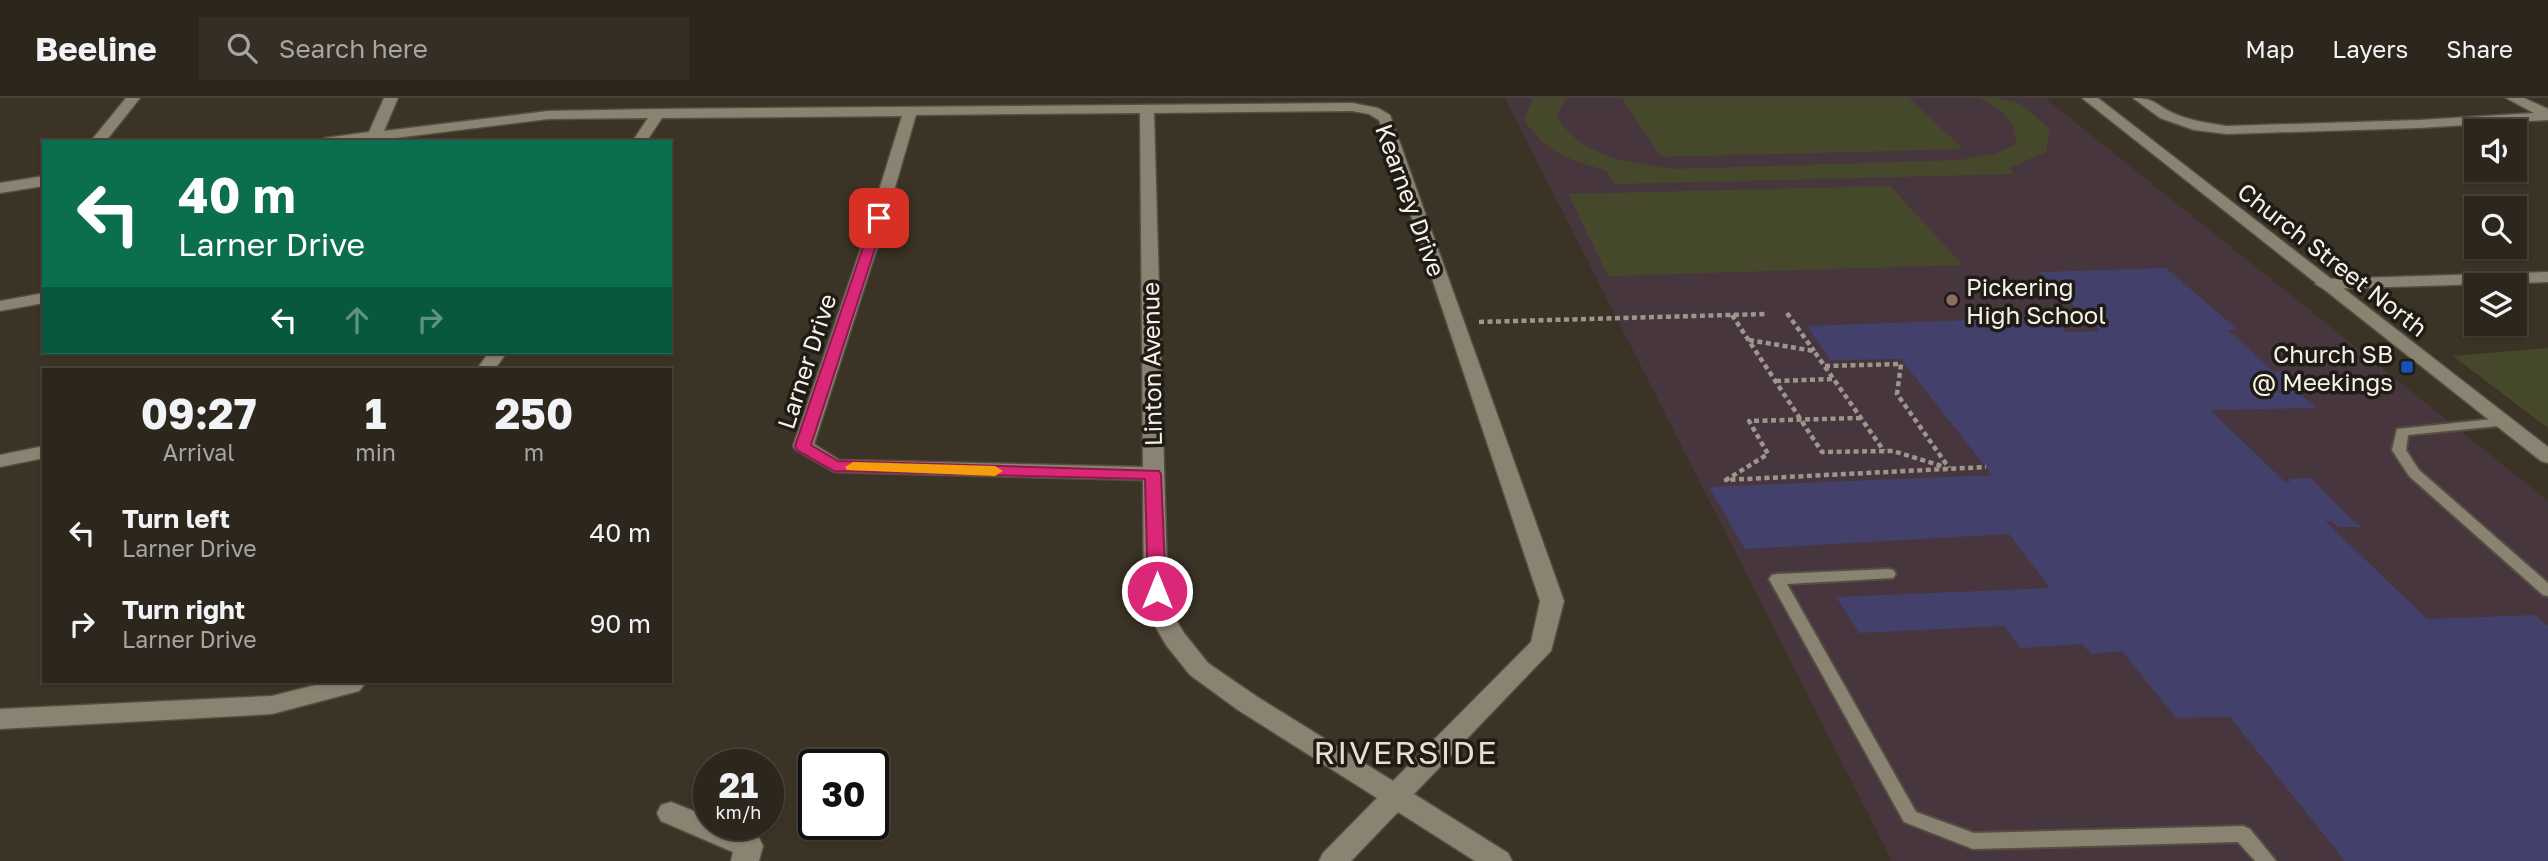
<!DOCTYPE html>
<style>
body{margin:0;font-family:"Golos Text",sans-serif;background:#342e25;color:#f1f3f6;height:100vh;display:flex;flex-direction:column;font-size:26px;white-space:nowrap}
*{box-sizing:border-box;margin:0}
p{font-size:23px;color:#a6a5a3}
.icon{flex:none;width:38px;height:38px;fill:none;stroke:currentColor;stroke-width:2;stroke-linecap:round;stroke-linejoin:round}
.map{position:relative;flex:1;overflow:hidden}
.sheet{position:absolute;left:42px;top:270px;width:630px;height:315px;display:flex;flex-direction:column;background:#2c261c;border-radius:0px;box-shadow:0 2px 5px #0004,0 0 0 2px #48433b}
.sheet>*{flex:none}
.banner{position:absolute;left:42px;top:42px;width:630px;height:214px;border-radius:0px;box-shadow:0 2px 5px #0004,0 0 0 2px #48433b;background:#0b6e4f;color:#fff;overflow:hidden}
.controls{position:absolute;left:2464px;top:21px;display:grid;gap:14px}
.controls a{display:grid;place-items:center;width:63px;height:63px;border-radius:0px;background:#2c261c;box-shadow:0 2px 5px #0004,0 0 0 2px #48433b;font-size:35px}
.speed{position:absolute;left:693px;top:651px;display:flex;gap:14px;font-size:35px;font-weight:700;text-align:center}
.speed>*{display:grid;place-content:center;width:91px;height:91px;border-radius:50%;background:#2c261c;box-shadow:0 2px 5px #0004,0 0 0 2px #48433b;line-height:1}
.speed small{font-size:18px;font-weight:400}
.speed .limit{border:4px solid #111;border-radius:10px;background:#fff;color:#111}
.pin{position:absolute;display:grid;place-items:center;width:60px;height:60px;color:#fff;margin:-30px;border-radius:14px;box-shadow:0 4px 10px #0006}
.me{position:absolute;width:77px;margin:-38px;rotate:0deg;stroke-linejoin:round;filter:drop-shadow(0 0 5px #0008)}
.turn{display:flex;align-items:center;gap:24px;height:147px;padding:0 21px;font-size:32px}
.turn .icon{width:91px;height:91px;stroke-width:2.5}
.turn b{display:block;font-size:49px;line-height:60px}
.lanes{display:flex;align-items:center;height:66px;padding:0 21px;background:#0003;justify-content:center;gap:35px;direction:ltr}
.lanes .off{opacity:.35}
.eta{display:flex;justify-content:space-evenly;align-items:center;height:119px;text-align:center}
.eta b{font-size:42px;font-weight:700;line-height:49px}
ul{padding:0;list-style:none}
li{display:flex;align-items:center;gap:21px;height:91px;padding:0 21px}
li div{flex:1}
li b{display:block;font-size:26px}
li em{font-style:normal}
header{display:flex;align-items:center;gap:42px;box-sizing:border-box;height:98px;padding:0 35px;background:#2c261c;border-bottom:2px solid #48433b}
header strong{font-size:33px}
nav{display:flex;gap:38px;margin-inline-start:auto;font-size:24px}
.search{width:490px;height:63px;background:#342e25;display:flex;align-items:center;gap:18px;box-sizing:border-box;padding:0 24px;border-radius:0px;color:#a6a5a3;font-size:26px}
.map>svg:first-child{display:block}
</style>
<header>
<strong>Beeline</strong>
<div class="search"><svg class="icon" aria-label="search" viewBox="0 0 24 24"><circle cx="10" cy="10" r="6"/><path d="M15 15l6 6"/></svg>Search here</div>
<nav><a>Map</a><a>Layers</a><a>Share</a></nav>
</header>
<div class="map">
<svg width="2548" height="763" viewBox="0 0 2548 763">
<rect width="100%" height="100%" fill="#3b3325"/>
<path fill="#48363f" d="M1505,0H2045L2548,403V763H1892Z"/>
<path fill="#46482b" d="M1533,0H1567L1556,17C1580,59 1627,64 1672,71L1960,62L1995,56L2016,46C2016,22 2000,9 1978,0C2020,0 2020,4 2050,32L2046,54L2009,70L2015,76L1615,86L1607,73C1569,61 1546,56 1524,21Z
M1622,0H1909L1963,51L1661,59Z
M1890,88L1963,167L1608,178L1568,96Z
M2548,250V330L2453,258Z"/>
<path fill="#43406c" d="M2166,170L2237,231L2228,232L2274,274L2283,273L2291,280H2282L2316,310L2210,312L2286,385L2290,384L2288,381L2311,380L2352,422L2362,429H2338L2330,423H2325L2427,521L2535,517L2548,528V763H2345L2230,619L2176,620L2122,553L2091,556L2082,546L2021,550L2004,528L1859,535L1836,499L2050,490L2009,436L1745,451L1709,389L1992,377L1901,261L1830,262L1807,228L2053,219L2066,234L2100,233L2039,174Z"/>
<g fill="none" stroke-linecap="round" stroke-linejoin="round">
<defs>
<path id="service" d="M2503,320L2508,321L2510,324L2508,327L2408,337L2406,352L2419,372L2548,485V498L2543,497L2409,378L2392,352L2397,331Z
M1888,471L1893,472L1896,476L1893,480L1787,486L1916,714L1974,735L2243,728L2250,731L2276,763H2255L2238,744L1973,751L1904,724L1769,481L1772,477L1777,476Z"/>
<path id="minor" d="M126,0H140L105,44H90Z
M384,0H398L384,33L548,13L658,11L1352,5L1378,10L1390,17L1564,503L1551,553L1414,696L1508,755L1512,763H1475L1398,714L1351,763H1319L1323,755L1377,700L1238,612L1190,577L1166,547L1144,509L1143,382L834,374L796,352L793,348L864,141L902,18L662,20L646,44H632L648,20L548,21L363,44H318L325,40L369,34ZM1352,13L1369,16L1379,22L1540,503L1531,544L1393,683L1256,598L1208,565L1184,535L1168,509L1154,15ZM1140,15L1143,369L839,362L814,346L880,141L916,17Z
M2133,0C2156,0 2155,7 2173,15C2191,23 2208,25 2227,28L2419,22L2534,15L2506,0H2524L2548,11V22L2419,30L2227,36L2194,32L2160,20Z
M44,78V88L0,95V85Z
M2548,174V184L2324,191L2315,186L2324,181Z
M44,195V205L0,213V203Z
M489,254H507L495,271H477Z
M44,348V360L0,369V357Z
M331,583H367L359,593L272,616L0,631V611L272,598Z
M671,704L709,719V726H726L759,740L763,748L759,763H731L733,754L661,723L657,715L661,707Z"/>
<path id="tertiary" d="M2082,0H2098L2548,349V365L2541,363Z"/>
</defs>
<use href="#service" stroke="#554f42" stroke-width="4"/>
<use href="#minor" stroke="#554f42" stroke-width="3"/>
<use href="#tertiary" stroke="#554f42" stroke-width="3"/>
<path stroke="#9d978b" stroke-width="4.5" stroke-dasharray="5 3.5" stroke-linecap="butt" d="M1787,215L1814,253
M1732,217L1822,354L1893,353L1945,369
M1479,224L1765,216
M1749,242L1814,253L1884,353
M1825,268L1901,266L1897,296L1949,370
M1776,283L1833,281
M1861,320L1749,323L1768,356L1726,382L1986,369"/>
<use href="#service" fill="#8b8372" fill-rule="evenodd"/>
<use href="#minor" fill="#8b8372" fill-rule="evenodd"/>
<use href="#tertiary" fill="#8b8372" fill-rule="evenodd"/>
</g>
<path fill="#db2777" stroke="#8e194d" stroke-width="2" d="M879,117L885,120L811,347L838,363L1159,373L1161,376L1166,493L1163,497H1151L1148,493L1145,381L834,373L797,352L795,348L873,120Z"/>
<path fill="#f59e0b" d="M853,364L995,368L1003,373L995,378L847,372L845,369Z"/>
<circle fill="#8d6e63" stroke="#1f1b15" stroke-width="2.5" cx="1952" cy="202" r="7"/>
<rect fill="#1a4fb4" stroke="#1f1b15" stroke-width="2.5" x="2400" y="262" width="14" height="14" rx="3.5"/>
<g text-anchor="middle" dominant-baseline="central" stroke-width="7" stroke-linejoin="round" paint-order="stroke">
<g font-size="24" fill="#f7f2e9" stroke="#1f1b15">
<text transform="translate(1411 102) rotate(70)">Kearney Drive</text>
<text transform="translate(2333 161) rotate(38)">Church Street North</text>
<text transform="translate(806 263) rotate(-72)">Larner Drive</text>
<text transform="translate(1151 266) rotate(-91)">Linton Avenue</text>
</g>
<g font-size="24" fill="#f7f2e9" stroke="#1f1b15" text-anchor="start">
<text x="1966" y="188">Pickering<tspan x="1966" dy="28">High School</tspan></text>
<text x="2393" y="255" text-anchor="end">Church SB<tspan x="2393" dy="28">@ Meekings</tspan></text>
</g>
<g font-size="32" letter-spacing="2" fill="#e8dfcd" stroke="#1f1b15">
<text x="1406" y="654">RIVERSIDE</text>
</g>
</g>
</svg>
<div class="controls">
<a><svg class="icon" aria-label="sound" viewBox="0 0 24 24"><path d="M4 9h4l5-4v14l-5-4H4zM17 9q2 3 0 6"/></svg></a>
<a><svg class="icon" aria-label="search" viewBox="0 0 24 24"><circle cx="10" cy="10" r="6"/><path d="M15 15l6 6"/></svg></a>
<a><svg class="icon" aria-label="layers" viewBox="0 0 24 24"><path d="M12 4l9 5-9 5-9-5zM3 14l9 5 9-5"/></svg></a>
</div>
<div class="speed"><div>21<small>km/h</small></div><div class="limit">30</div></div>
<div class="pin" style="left:879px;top:120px;background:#d93025"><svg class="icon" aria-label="arrive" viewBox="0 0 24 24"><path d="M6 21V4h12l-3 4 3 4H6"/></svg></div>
<svg class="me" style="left:1157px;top:493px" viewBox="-20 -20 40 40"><circle r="17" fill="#db2777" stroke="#fff" stroke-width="3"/><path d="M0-11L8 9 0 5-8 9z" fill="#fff"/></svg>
<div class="banner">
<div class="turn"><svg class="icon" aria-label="left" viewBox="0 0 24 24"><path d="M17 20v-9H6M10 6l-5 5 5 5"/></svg><div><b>40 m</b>Larner Drive</div></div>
<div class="lanes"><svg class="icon" aria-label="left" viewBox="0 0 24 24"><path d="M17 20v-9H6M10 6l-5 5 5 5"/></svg><svg class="icon off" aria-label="ahead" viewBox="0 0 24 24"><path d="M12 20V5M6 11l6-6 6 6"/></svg><svg class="icon off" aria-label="right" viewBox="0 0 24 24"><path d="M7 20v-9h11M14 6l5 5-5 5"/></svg></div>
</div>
<section class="sheet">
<div class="eta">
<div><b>09:27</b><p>Arrival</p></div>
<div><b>1</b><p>min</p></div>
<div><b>250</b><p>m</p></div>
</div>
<ul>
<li><svg class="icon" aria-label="left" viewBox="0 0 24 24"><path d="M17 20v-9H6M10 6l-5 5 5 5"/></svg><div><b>Turn left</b><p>Larner Drive</p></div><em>40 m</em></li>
<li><svg class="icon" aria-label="right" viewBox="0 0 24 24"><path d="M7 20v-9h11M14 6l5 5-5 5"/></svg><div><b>Turn right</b><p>Larner Drive</p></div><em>90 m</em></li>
</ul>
</section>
</div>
